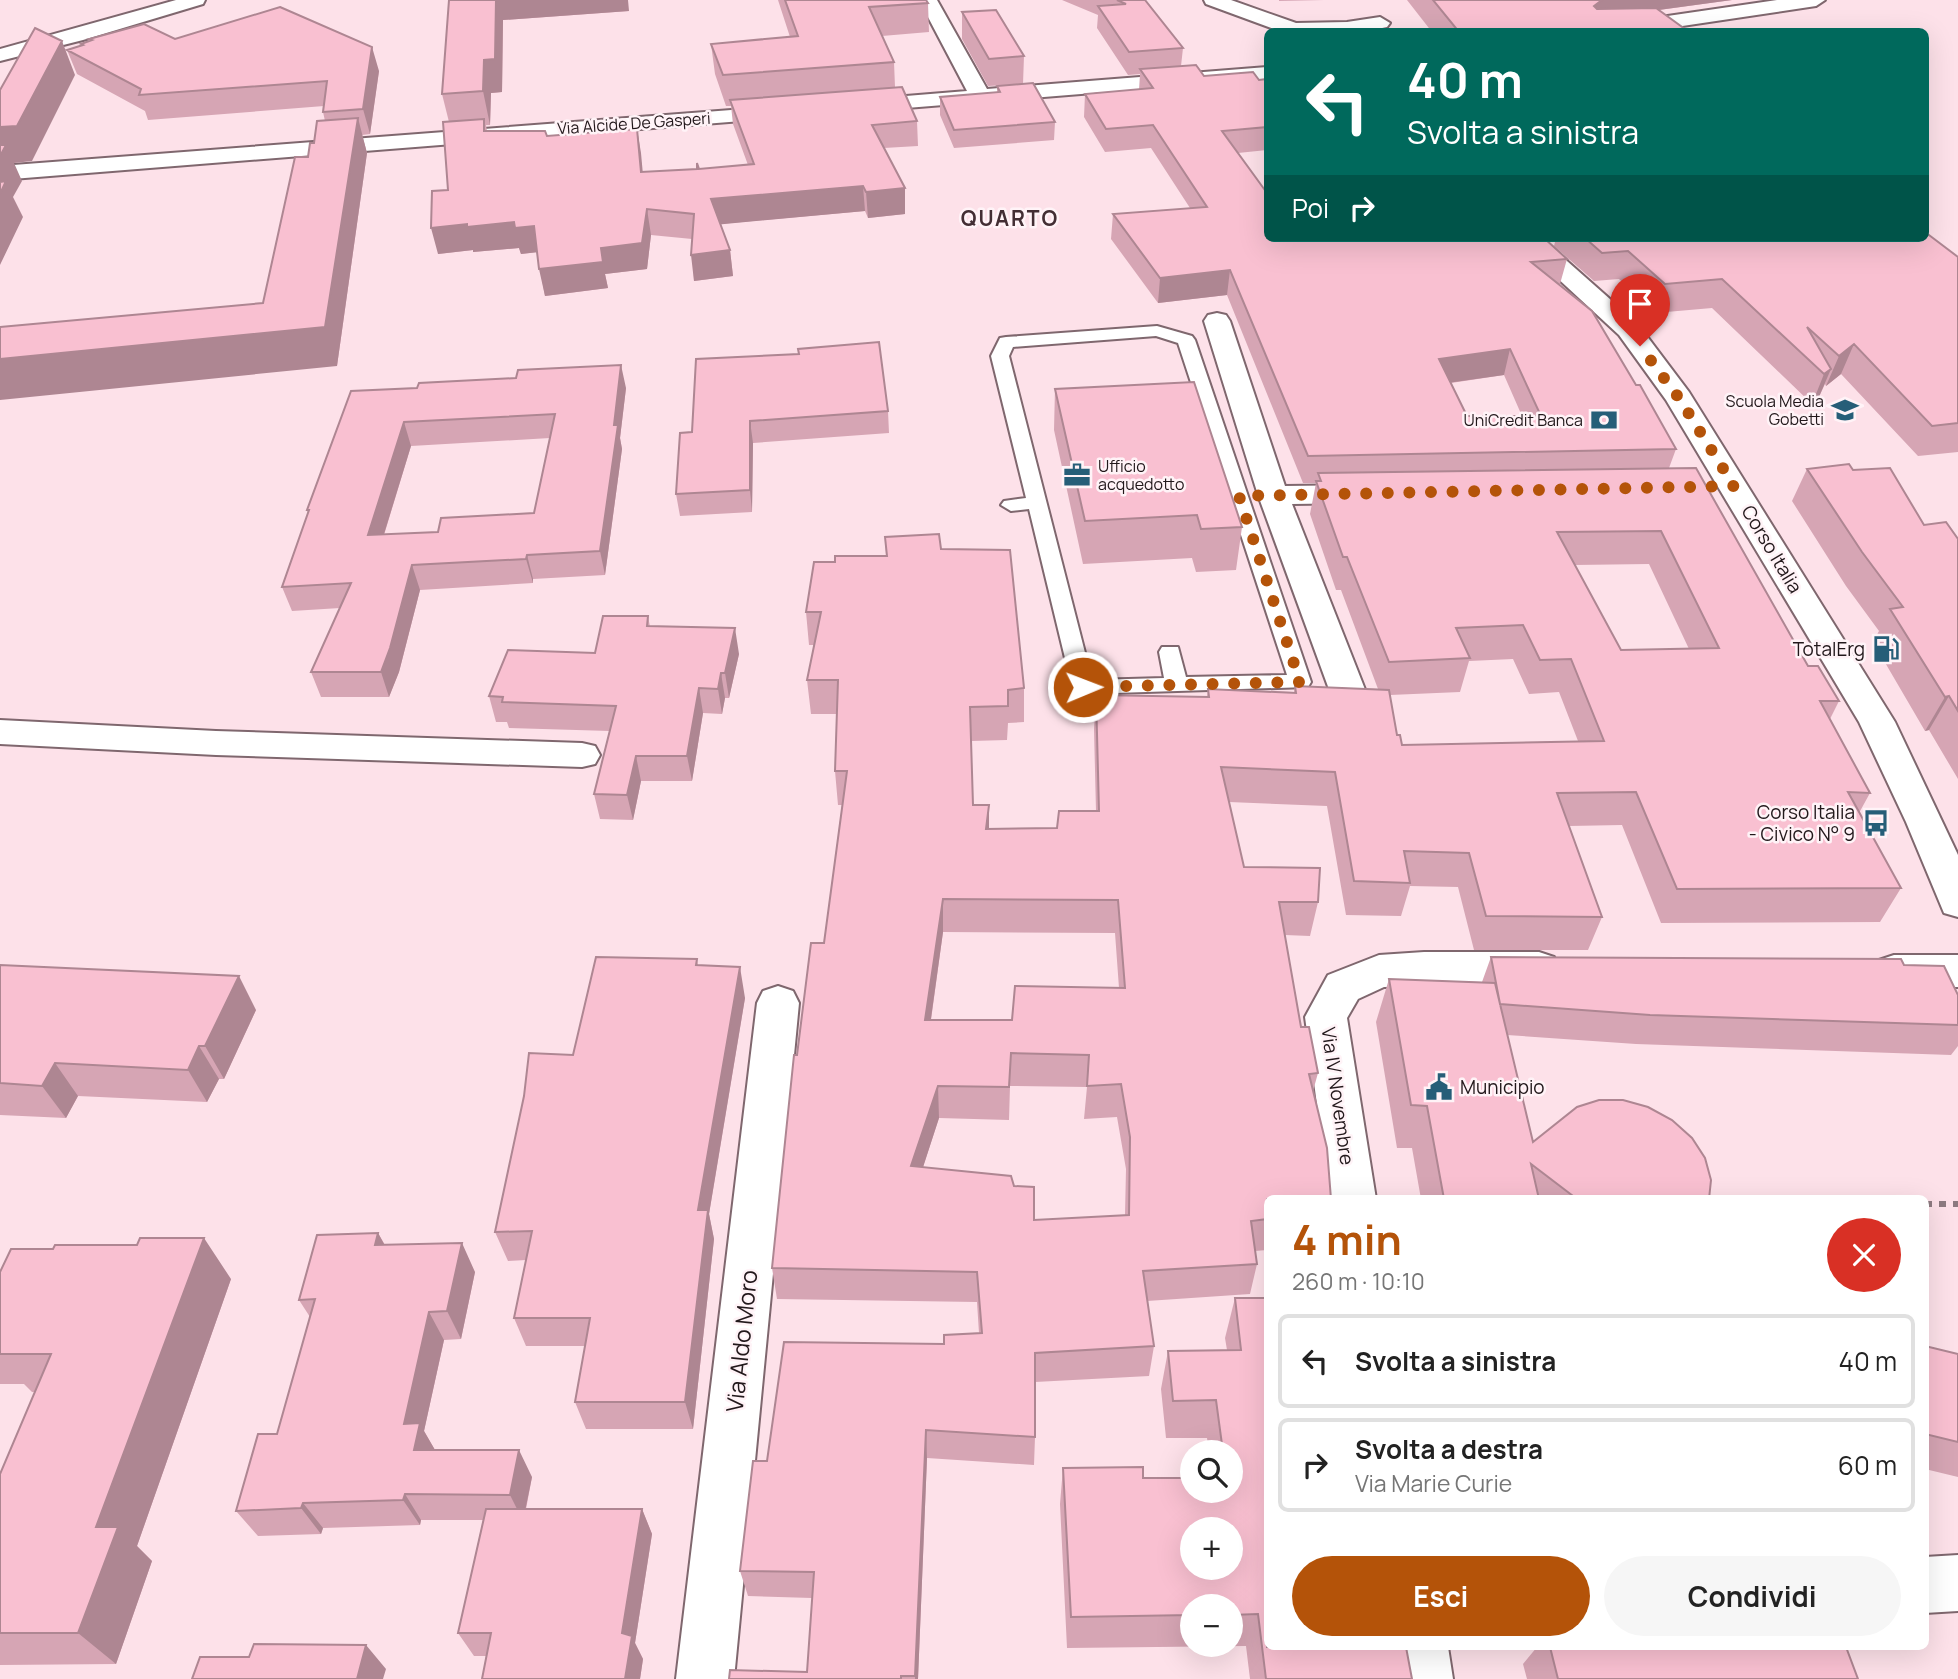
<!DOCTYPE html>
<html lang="it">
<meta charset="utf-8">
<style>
body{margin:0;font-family:Manrope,sans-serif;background:#f6f6f6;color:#222;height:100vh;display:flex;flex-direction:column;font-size:26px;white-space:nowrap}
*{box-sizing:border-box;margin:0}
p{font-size:23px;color:#767676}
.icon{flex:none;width:38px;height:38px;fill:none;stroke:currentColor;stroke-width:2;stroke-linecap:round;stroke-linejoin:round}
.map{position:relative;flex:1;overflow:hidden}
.sheet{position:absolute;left:1264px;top:1195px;width:665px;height:455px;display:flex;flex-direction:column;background:#fff;border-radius:10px;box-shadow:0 7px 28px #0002}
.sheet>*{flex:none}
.guide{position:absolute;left:1264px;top:28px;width:665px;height:214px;border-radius:10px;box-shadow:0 7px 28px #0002;background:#00695c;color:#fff;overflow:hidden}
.buttons{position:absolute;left:1180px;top:1440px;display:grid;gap:14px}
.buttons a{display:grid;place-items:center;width:63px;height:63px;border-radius:50%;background:#fff;box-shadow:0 7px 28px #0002;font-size:35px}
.pin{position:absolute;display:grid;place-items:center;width:60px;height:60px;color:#fff;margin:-72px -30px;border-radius:50% 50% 50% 0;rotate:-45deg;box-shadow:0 0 7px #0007}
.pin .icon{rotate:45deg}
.me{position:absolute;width:77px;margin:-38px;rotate:89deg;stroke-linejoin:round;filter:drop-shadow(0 0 5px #0008)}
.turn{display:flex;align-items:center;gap:24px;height:147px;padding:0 28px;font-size:32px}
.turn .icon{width:91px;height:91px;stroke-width:2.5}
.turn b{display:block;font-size:49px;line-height:60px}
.then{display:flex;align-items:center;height:66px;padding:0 28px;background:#0003;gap:14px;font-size:26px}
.round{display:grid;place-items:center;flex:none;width:74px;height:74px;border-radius:37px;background:#f6f6f6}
.overview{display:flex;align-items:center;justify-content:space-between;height:119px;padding:0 28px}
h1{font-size:42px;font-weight:700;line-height:52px;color:#b45309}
.primary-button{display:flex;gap:14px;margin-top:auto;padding:14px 28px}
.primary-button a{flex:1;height:80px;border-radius:42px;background:#b45309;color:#fff;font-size:28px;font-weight:700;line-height:80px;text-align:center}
.primary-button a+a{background:#f6f6f6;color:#222}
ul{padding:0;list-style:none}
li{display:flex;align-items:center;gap:21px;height:94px;margin:0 14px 10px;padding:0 14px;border:4px solid #e0e0e0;border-radius:10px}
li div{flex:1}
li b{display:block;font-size:26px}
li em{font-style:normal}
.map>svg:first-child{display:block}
</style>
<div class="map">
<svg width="1958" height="1679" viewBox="0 0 1958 1679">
<rect width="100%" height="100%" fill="#fde1e9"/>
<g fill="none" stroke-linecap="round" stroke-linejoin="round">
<defs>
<path id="service" d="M1157,326L1192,336L1195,340L1311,682L1308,687L1083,694L1075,692L1072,687L1029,509L1011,511L1001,505L1004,501L1026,498L991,356L1000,338L1006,337ZM1156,336L1178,343L1287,675L1186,677L1178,647H1162L1159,652L1164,678L1092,680L1009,356L1013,347Z"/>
<path id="minor" d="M176,0H205L203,4L83,40L0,61V49Z
M919,0H937L987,89L1267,67V79L857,112L849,111L846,106L849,101L857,100L967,91Z
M1204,0H1231L1296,23L1347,22L1380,17L1390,23L1387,27L1363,32H1282L1206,4Z
M1777,0H1825L1816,6L1642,32H1590L1599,26Z
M783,106L791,107L794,112L791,117L0,180V166Z
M1514,238H1541L1637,323L1689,392L1895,722L1958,855V917L1944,913L1906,822L1859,722L1666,400L1619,335Z
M1217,313L1226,315L1230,321L1285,486L1365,485L1376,488L1380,494L1376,500L1365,503L1292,504L1366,692L1360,700L1348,703L1336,700L1330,692L1258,495L1204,321L1208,315Z
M0,720L216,731L582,743L595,746L600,755L595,764L582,767L216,755L0,744Z
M1424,952H1539L1554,957L1560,968L1554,979L1539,984L1384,987L1358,999L1347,1018L1376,1199H1330L1305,1017L1328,975L1379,955Z
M1894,955H1958V987H1894L1879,982L1873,971L1879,960Z
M778,986L793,991L799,1003L734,1679H676L757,1003L763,991Z
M1958,1555V1611L1925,1613V1557Z
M1390,1647H1448L1453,1679H1395Z"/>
</defs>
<use href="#service" stroke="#7f676e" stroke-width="4"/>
<use href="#minor" stroke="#7f676e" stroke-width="4"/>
<path stroke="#8d7a80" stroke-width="6" stroke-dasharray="7 7" stroke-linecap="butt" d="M1925,1204H1958"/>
<use href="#service" fill="#fff" fill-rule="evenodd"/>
<use href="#minor" fill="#fff" fill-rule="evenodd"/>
</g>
<path fill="#d6a5b4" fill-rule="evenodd" d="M449,0L629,11L503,20L502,92L491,93L490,125H486L487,131L547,136L637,129L642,172L699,169L748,165L733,124L731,106H726L715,74L711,44L790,37L778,0H926L928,3L929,32L882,36L894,62L895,87L917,121L918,146L884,148L905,214L868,218L865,211L720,224L730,250L733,276L694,281L692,239L651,235L647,269L605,274L608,288L545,296L537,252L521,254L519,248L473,252V250L438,254L448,190L449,122L442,94Z
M1062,0H1145L1183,48L1181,66L1204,76L1259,80L1267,79V150L1238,153L1267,238L1567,259L1560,284H1558L1636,385L1676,449L1669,468L1808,666L1839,701L1830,719L1870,793L1859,813L1901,888L1880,922L1661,923L1622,825L1569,826L1602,917L1588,950H1474L1458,887L1410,886L1401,916L1346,915L1327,806L1229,802L1244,867L1318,902L1310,936L1285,935L1301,1027L1318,1073L1313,1091L1267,1199V1250L1255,1251L1257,1264L1250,1294L1147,1301L1154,1346L1149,1376L1035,1382V1437L1034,1465L927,1458L918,1679H729L807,1672L812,1598L748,1596L740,1571L767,1461L944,1344L979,1333L977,1302L777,1299L772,1268L797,1055L824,943L842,805H838L835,771L837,714H811L807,680L814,645H809L806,612L835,562L886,556L885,537L941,549L1024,688V722L1008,723L1007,740L971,741L973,805L989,829L1057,828L1096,811L1094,729L1096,695L1207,697L1208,689L1294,692L1295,686L1378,689L1341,590H1336L1310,514L1316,483H1303L1227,295L1158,303L1111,239L1113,214L1190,208L1151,148L1105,152L1084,117L1085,94L1139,90L1140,74L1128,75L1097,28L1098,15ZM1504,375L1522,416H1467L1451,383ZM1649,564L1689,649L1621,650L1574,565ZM1513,659L1529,694L1559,692L1578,741L1402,745L1397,735L1390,695L1460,692L1469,661ZM943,932L1115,933L1119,988L1012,1020H931ZM1010,1086L1087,1087L1084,1119L1117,1117L1126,1169L1125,1215L1034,1220L1014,1186L923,1167L939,1118L1009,1120Z
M1279,0H1324L1279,1Z
M1407,0H1732L1659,10L1689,32H1432Z
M962,12L1024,56L1023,84L988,86L962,39Z
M89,39H175L379,71L370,134L362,135L367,153L337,366L263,303L308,157L325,121L323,112L324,106L148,120L145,111L77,74L67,50L81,45V44L90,41Z
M997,86L1055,122L1054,140L954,148L940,115V97L997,92Z
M1556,238H1827L1829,239L1958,257V452L1918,456L1841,374L1826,386L1825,384L1818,399L1812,404L1712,308L1655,313L1619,279L1594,281L1554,246Z
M696,359L888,411L889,433L753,443L752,512L680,516L676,494L692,432Z
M626,388L620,438L622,449L605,575L533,579V583L420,590L399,672L389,697H321L311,672L340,608L292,611L282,587L308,513L307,510L351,391ZM550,438L534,513L438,532L384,535L411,446Z
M1055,389L1242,527L1236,570L1196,572L1192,558L1083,564L1054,430Z
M1807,469L1853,470L1924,525L1958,539V779L1929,730L1925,731L1873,642L1879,631L1846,586L1792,501Z
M648,616L650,627L739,654L729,698H725L722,714L703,713L692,781H641L633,820L600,819L594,794L610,731L509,728L507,722H496L489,696L595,653Z
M1491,957L1904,965L1958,995V1046L1951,1055L1636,1044L1507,1035L1533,1142L1709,1199H1421L1412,1148H1397L1376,1022L1389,979L1482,982Z
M697,959L698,965L745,998L709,1214L714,1239L693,1429H586L575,1402L585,1346H526L514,1318L526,1260L508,1261L495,1232L573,1055Z
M0,965L256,1010L224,1079H219L207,1102L78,1096L66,1118L0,1115Z
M378,1233L385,1245L475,1272L461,1339L444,1340L424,1431L435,1450L532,1477L526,1509H642L652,1534L635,1643L643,1659L640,1679H482L486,1656H474L458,1633L483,1520H421L420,1525L323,1528L321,1534L258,1536L236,1511L277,1434L310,1317L299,1300Z
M0,1272L231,1279L137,1546L152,1561L116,1664L0,1665V1474L35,1392H32L24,1384H0Z
M1235,1298L1412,1679H1250L1246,1646L1067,1648L1060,1504L1063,1468L1143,1478L1230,1491V1452H1209L1207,1438H1166L1161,1389L1168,1351L1227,1350L1225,1338ZM1192,1606H1230V1645H1192Z
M1925,1346L1958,1354V1477L1925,1469Z
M1537,1647H1846L1858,1679H1527L1523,1664Z"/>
<path fill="#ae8692" d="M496,0H628L629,11L503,20L502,92L491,93L490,125L483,91L484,60Z
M1602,0H1732L1629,14L1599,23L1594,6Z
M62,41L75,75L32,161L14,163L22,181L13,197L23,217L0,265V127Z
M372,47L379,71L370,134L363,109Z
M358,118L367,153L337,366L0,400V359L325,327Z
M637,129L641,153L645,197L641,172Z
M863,186L865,211L714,225L711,199Z
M905,188V214L868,218L866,192Z
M647,209L651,235L647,269L605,274L608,288L545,296L539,269L601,248Z
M514,222L534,226L539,252L521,254L519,248L473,252V250L438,254L431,228L467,224Z
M730,250L733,276L694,281L691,255Z
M1230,270L1227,295L1158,303L1160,278Z
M1854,344L1841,374L1826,386L1839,356Z
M1510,349L1504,375L1433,385L1439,359Z
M621,365L626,388L620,438L622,449L605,575L600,551Z
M1831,369L1818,399L1812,404L1824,374Z
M750,421L753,443L752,512L750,490Z
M404,422L411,446L376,560L368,535Z
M527,555L533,579V583L526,559Z
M412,565L420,590L399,672L389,697L381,672Z
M735,628L739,654L729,698L725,673Z
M721,673L725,698L722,714L718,689Z
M699,688L703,713L692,781L687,756Z
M1949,696L1929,730L1925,731L1945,697Z
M636,756L641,781L633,820L627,795Z
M989,805V839L986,829Z
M943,899V932L926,1054L925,1020Z
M740,967L745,998L709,1214L714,1239L693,1429L685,1402L698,1210Z
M239,976L256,1010L224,1079L205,1046Z
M199,1046L219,1079L207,1102L188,1070Z
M55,1063L78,1096L66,1118L42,1086Z
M938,1086L939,1118L913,1198L911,1166Z
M378,1233L394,1262L375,1245Z
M204,1238L231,1279L137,1546L152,1561L116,1664L78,1633L96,1527Z
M462,1243L475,1272L461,1339L447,1311Z
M429,1312L444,1340L424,1431L435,1450H414L404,1424Z
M926,1430L927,1458L918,1679H915Z
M519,1450L532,1477L523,1521L510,1495Z
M405,1494L421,1520L420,1525L403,1500Z
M303,1503L323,1528L321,1534L301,1508Z
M642,1509L652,1534L635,1643L643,1659L640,1679H625L622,1633Z
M366,1645L386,1669L383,1679H357Z"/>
<path fill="#f9c0d1" stroke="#ae8692" stroke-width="2" fill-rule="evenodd" d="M449,0H496L495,59L484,60L483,91L442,94Z
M785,0H926L928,3L869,7L894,62L723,75L711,44L798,36Z
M1117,0H1145L1183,48L1129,52L1098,6L1126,4Z
M1433,0H1602L1594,6L1597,9L1656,8L1689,32H1459Z
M280,7L372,47L363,109L323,112L327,81L139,95L141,89L67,50L83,45L81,44L92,40L89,39L144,24L175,39Z
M996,10L1024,56L989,59L962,12Z
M35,28L62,41L17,126L0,127V90Z
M1196,65L1204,76L1253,72L1259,80L1267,79V127L1222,131L1267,193V238H1544L1567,259L1531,262L1592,311L1636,385H1640L1676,449L1308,456L1230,270L1160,278L1113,214L1207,207L1153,125L1106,129L1085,94L1153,88L1140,69ZM1510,349L1541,416H1467L1439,359Z
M1033,83L1055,122L954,130L940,97L1000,92L997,86Z
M902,87L917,121L872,125L905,188L866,192L863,186L711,199L730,250L691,255L694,214L647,209L642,243L601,248L603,262L539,269L534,226L515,228L514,222L467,227V224L431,228L432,191L448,190L443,122L484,119V131H545L547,136L637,129L641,172L697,169V163L699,169L754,164L730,100Z
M358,118L325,327L0,359V327L263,303L295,157H308L310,143H314L317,121Z
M0,145H6L0,156Z
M6,181L0,194V182Z
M1925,232L1958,257V423L1932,426L1854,344L1839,356L1807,327L1831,369L1824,374L1722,279L1665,284L1628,251L1602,253L1585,238H1827L1829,239L1842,238H1925Z
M879,342L888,411L750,421V490L676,494L680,433L692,432L696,359L799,354L798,349Z
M621,365L614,425H618L600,551L527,555L526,559L412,565L390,648L381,672H311L351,583L282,587L309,510H307L351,391L417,388L419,383L516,378L518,370ZM555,414L534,513L441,518L438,532L368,535L404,422Z
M1194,382L1242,527L1201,529L1197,515L1085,521L1055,389Z
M1849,464L1853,470L1890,468L1924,525L1946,522L1958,539V711L1949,696L1945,697L1890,609L1903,607L1862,552L1807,469Z
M1696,468L1808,666H1818L1839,701H1820L1870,793L1848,792L1901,888L1677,889L1636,792L1557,793L1602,917L1486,916L1469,853L1404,851L1410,883L1354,881L1335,772L1221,767L1244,867L1320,868L1318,902H1279L1301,1027H1309L1318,1073L1309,1074L1327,1148L1331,1199H1267V1219L1251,1221L1257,1264L1143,1271L1154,1346L1035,1353V1437L926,1430L915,1676H901V1679H729L730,1670L807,1672L814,1572L740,1571L753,1461H767L784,1342L944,1344V1335L982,1333L977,1272L772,1268L794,1055H797L811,943H824L847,771H835L838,680H807L821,612H806L814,562H835V556H887L885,537L939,534L941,549L1010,550L1024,688L1008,690V706L970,707L973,805H989L986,829L1057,828L1059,811H1099L1096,695L1209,697L1208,689L1296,693L1295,686L1389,690L1397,735H1400L1402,745L1604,741L1571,659L1540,660L1523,625L1456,628L1470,658L1389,662L1347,557H1343L1316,481H1321L1318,473ZM1661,531L1719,648L1621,650L1557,532ZM943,899L1118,900L1125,988L1015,986L1012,1020H925ZM1011,1053L1089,1055L1087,1086L1121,1084L1130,1137L1129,1215L1034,1220V1187L1014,1186L1011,1176L911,1166L938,1086L1009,1087Z
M603,616H648L647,626L735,628L725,673H721L718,689L699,688L687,756H636L627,795L594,794L616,706L502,702L503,697L489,696L508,650L595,653Z
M596,957L697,959L696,965L740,967L698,1210H708L685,1402H575L590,1318H514L532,1231L495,1232L524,1096L529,1053L573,1055Z
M1491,957L1901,959L1904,965L1944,966L1958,995V1025L1650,1015L1500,1004Z
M0,965L239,976L205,1046H199L188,1070L55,1063L42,1086L0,1083Z
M1389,979L1495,983L1533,1142L1577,1107L1599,1100H1623L1648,1107L1672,1120L1692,1138L1705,1158L1711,1180L1709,1199H1577L1531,1164L1539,1199H1444L1427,1106L1411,1105Z
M378,1233L375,1245L462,1243L447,1311L429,1312L404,1424L420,1423L414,1450H519L510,1495L405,1494L403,1500L303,1503L301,1508L236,1511L258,1434H277L315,1299L299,1300L317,1235Z
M140,1238H204L96,1527H118L78,1633H0V1474L51,1354H0V1272L11,1249H53L55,1245H137Z
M1235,1298H1267V1647H1406L1412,1679H1266L1258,1614L1230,1615V1606H1192V1615L1071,1617L1063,1468L1143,1467V1478H1192V1491H1230V1452H1223L1216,1400L1173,1401L1168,1351L1241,1350ZM1192,1530H1230V1568H1192Z
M1925,1346L1958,1354V1442L1925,1434Z
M486,1509H642L622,1633L632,1636L625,1679H482L491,1633H458Z
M254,1644L366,1645L357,1679H192L200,1657H249Z
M1550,1647H1846L1858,1679H1558Z"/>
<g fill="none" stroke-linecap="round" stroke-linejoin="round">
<path stroke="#b45309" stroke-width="12" stroke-dasharray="0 21.6" d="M1083,687L1300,682L1239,496L1734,486L1679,398L1640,346"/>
</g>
<defs>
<symbol id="school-bare" viewBox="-9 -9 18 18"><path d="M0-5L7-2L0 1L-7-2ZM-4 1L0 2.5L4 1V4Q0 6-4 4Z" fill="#265e78" stroke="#fff3f7" stroke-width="2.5" paint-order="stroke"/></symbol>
<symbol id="bank-bare" viewBox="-9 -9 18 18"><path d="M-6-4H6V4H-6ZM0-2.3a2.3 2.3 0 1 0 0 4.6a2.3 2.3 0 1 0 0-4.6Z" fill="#265e78" stroke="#fff3f7" stroke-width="2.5" paint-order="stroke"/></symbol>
<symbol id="office-bare" viewBox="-9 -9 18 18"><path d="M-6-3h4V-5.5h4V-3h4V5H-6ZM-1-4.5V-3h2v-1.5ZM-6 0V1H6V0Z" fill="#265e78" stroke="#fff3f7" stroke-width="2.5" paint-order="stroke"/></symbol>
<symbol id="fuel-bare" viewBox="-9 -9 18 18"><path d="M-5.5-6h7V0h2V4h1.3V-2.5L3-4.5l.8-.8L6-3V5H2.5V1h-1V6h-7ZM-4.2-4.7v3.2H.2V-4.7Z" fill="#265e78" stroke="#fff3f7" stroke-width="2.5" paint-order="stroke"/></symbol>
<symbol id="bus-bare" viewBox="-9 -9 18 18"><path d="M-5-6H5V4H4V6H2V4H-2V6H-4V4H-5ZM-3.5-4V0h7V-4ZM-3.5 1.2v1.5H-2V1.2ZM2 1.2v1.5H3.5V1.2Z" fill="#265e78" stroke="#fff3f7" stroke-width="2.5" paint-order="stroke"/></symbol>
<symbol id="civic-bare" viewBox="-9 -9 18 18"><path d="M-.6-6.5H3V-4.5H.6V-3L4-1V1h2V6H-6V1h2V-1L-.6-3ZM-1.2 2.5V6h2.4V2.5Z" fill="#265e78" stroke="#fff3f7" stroke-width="2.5" paint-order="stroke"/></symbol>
</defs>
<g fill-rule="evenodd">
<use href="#school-bare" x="1826" y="391" width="38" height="38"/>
<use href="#bank-bare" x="1585" y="401" width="38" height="38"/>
<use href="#office-bare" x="1058" y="456" width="38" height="38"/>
<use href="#fuel-bare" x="1867" y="630" width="38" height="38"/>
<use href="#bus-bare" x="1857" y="804" width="38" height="38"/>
<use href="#civic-bare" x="1420" y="1068" width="38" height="38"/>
</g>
<g text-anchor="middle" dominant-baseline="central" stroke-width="5" stroke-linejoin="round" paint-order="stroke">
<g font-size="16" fill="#22181b" stroke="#fff3f7">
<text transform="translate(634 123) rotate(-4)">Via Alcide De Gasperi</text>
</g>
<g font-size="16" fill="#22181b" stroke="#fff3f7" text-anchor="end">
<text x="1824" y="401">Scuola Media<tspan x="1824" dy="18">Gobetti</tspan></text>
<text x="1583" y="420">UniCredit Banca</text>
<text x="1098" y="466" text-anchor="start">Ufficio<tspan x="1098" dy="18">acquedotto</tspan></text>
</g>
<g font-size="19" fill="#22181b" stroke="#fff3f7">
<text transform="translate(1772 549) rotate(59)">Corso Italia</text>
<text transform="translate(1338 1096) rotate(82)">Via IV Novembre</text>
</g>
<g font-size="19" fill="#22181b" stroke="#fff3f7" text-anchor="end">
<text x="1865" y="649">TotalErg</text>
<text x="1855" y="812">Corso Italia<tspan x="1855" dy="22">- Civico N° 9</tspan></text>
<text x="1460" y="1087" text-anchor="start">Municipio</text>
</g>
<g font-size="21" font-weight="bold" letter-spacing="2" fill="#432e34" stroke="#fff3f7">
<text x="1010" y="218">QUARTO</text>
</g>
<g font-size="23" fill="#22181b" stroke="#fff3f7">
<text transform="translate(741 1341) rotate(-84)">Via Aldo Moro</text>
</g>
</g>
</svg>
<div class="buttons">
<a><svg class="icon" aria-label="search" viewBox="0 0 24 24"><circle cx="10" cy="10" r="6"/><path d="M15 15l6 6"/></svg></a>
<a>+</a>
<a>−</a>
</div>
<div class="pin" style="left:1640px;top:346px;background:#d93025"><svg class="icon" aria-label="arrive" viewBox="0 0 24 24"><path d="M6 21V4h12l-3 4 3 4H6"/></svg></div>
<svg class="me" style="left:1083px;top:687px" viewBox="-20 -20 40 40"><circle r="17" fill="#b45309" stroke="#fff" stroke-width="3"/><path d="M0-11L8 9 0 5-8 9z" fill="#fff"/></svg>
<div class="guide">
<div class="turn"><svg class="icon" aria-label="left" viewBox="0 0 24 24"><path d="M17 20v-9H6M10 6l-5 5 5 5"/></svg><div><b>40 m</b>Svolta a sinistra</div></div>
<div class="then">Poi<svg class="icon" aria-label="right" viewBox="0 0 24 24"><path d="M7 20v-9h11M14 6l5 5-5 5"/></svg></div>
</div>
<section class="sheet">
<div class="overview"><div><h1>4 min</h1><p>260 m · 10:10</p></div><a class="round" style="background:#d93025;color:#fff"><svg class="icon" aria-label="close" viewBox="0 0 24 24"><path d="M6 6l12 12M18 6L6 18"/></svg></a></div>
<ul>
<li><svg class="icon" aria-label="left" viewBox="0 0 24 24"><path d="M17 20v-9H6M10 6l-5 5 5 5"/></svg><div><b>Svolta a sinistra</b></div><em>40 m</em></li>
<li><svg class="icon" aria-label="right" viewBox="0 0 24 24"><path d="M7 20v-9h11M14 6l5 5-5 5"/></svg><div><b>Svolta a destra</b><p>Via Marie Curie</p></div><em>60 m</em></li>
</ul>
<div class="primary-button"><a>Esci</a><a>Condividi</a></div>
</section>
</div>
